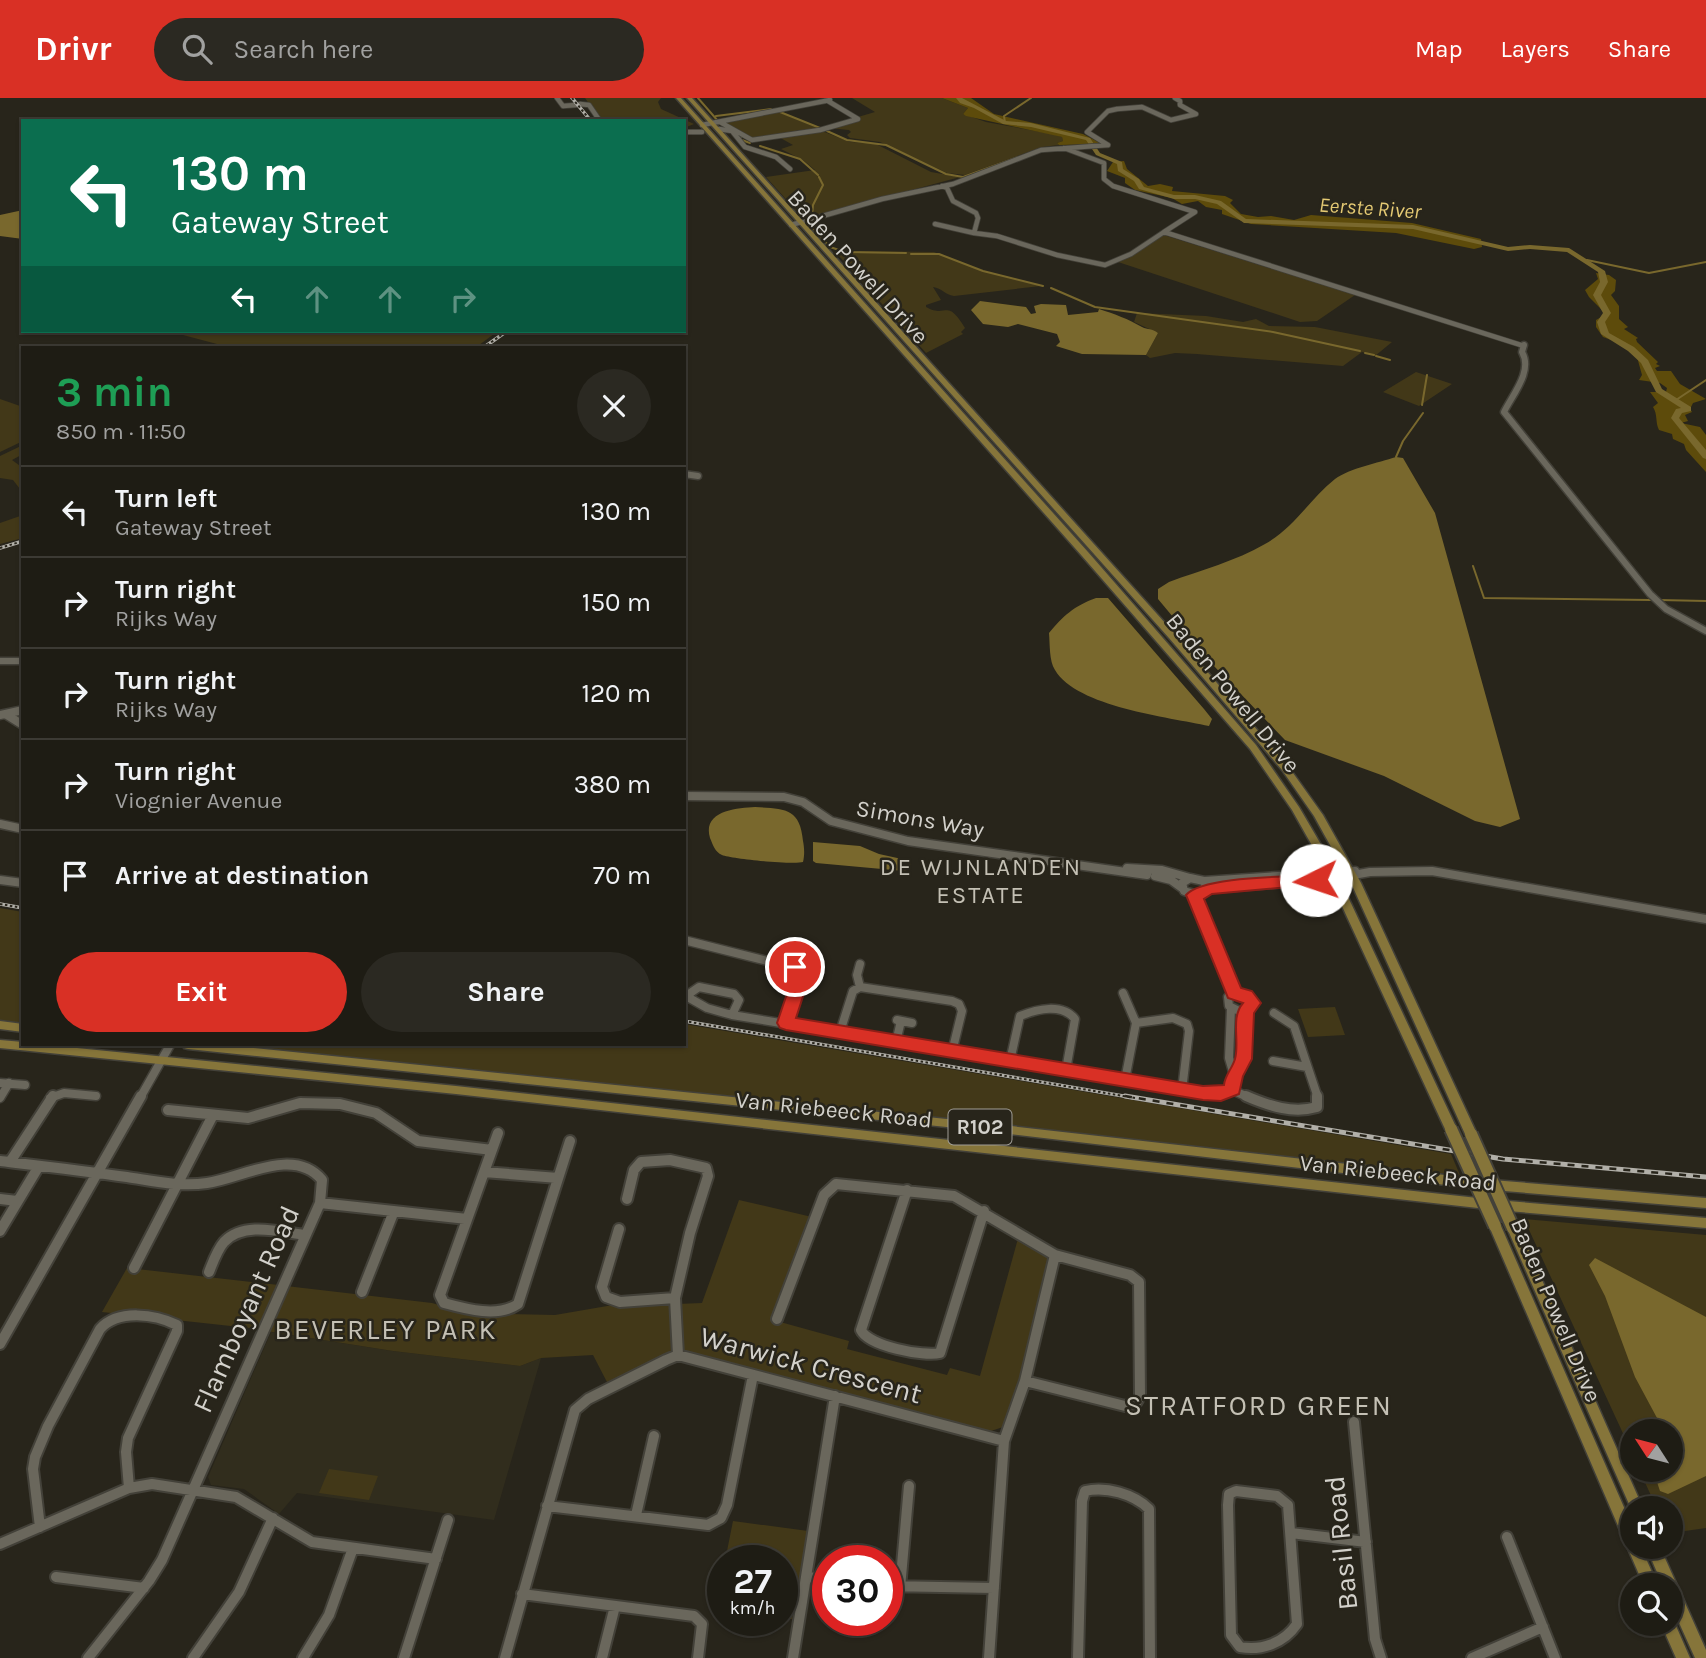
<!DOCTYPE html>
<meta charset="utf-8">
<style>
body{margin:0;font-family:Karla,sans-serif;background:#2b2922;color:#f1f3f6;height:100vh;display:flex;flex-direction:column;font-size:26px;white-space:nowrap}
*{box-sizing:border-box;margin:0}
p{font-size:23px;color:#a1a1a0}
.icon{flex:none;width:38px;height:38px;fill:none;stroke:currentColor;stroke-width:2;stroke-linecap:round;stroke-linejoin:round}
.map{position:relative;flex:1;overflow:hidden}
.sheet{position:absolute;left:21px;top:248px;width:665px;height:700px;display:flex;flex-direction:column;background:#1e1c14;border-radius:0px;box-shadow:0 2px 5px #0004,0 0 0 2px #3c3a34}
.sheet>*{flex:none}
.guide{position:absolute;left:21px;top:21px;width:665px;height:214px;border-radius:0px;box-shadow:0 2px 5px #0004,0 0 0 2px #3c3a34;background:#0b6e4f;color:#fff;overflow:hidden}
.needle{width:46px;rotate:306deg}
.tools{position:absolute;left:1620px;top:1321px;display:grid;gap:14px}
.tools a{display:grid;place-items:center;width:63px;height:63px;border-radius:50%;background:#1e1c14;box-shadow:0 2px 5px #0004,0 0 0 2px #3c3a34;font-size:35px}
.speed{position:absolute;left:707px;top:1447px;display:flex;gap:14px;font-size:35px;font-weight:700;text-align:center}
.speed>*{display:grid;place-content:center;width:91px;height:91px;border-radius:50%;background:#1e1c14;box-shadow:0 2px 5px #0004,0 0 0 2px #3c3a34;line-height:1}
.speed small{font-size:18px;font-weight:400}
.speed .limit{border:10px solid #d22;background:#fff;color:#111}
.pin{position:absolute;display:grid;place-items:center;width:60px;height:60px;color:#fff;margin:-30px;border:4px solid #fff;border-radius:50%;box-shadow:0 2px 7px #0007}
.me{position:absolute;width:77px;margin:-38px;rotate:266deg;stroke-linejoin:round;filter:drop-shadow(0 0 5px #0008)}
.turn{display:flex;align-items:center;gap:24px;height:147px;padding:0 35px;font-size:32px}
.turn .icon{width:91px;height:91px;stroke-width:2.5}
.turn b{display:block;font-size:49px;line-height:60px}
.lanes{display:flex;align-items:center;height:66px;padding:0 35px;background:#0003;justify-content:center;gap:35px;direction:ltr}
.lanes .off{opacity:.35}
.round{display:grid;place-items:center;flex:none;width:74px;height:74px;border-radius:37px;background:#2b2922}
.head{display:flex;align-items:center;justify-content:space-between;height:119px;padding:0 35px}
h1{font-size:42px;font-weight:700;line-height:52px;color:#1e9e55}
.primary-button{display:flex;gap:14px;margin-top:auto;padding:14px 35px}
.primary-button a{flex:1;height:80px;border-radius:42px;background:#d93025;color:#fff;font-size:28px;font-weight:700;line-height:80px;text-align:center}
.primary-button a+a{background:#2b2922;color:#f1f3f6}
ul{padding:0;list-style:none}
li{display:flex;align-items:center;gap:21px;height:91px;padding:0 35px;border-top:2px solid #3c3a34}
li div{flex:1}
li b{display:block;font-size:26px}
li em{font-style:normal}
header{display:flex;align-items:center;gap:42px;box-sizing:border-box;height:98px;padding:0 35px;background:#d93025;color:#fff}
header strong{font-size:33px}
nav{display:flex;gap:38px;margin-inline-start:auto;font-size:24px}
.search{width:490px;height:63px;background:#2b2922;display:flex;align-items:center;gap:18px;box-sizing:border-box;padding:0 24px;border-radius:38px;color:#a1a1a0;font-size:26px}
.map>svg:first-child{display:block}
</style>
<header>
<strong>Drivr</strong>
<div class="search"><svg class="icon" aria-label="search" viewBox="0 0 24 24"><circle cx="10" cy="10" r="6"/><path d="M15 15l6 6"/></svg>Search here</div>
<nav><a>Map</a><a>Layers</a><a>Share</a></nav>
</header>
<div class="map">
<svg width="1706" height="1560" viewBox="0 0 1706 1560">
<rect width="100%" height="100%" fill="#28251b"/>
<path fill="#312d1d" d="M271,1234L393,1253L520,1268L541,1260L494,1422L297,1395L279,1416L244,1391L211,1387L208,1379Z"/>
<path fill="#423818" d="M585,0H661L658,4L661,11L694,26L684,30V23H601Z
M852,0H942L968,10L963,16L986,24L1052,36L1062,39L1063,43L1057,45L1059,47L1042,49L965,77L947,75L880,44L850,40L847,37L851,34L849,32L829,30L860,22L858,19L875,14Z
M778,14L820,31L800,32L754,41L748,40L724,24Z
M822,33L850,44L874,45L931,74L960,79L808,120L802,119L766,79L815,72L803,62L781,51L793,47L777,38Z
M1162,138H1167L1355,197L1317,223L1300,224L1118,164Z
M848,153L934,154L983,173L1041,188L954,198C945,197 942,190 933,189L941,202L926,207V209C947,221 946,199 965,230L961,234L963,236L926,255L839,158Z
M1137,215L1206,218L1243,224L1256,221L1269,228L1315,229L1392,244L1375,258L1362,254L1343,268L1197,256L1175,255L1150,260L1146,257L1158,235L1134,224Z
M168,233H498L475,250H232Z
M1416,274L1452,286L1419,308L1383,294Z
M0,301L23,309V343L0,354Z
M23,347V356L12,362L23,370V391H20L13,382L0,380V358Z
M23,417V440L0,446V425Z
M0,810L23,814V925L0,922Z
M1335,909L1345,937L1308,939L1298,911Z
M684,926L1451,1056L1460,1077L229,947H684Z
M739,1102L812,1119L773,1222L849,1243L847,1251L947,1277L950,1270L980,1278L1019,1137L1050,1161L1016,1297L1003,1329L988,1334L686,1254L680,1248L677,1206L702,1205Z
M1524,1121L1706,1137V1430L1671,1435V1410H1657L1639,1372H1671V1334H1633V1357Z
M127,1170L146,1172L279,1187L259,1231L102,1214Z
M286,1188L432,1205L449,1210L502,1216L555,1217L613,1207L665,1205L670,1209L673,1251L670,1256L608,1286L593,1257L541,1260L520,1268L393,1253L266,1233Z
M329,1371L378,1378L369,1402L319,1395Z
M733,1423L808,1433L792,1521H782V1463H725Z"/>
<path fill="#5d4b0b" d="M942,0H971L994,16L1083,36L1102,46L1059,47L1057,45L1063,43L1062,39L966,18L963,16L968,10Z
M1124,63L1127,71L1148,88L1160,86L1173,89L1172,93L1225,98L1233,102L1230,105L1241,116L1258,119L1271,118L1294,122L1311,117L1412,125L1481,141L1482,149L1474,151L1396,135L1251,126L1222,116V112L1206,109L1198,103L1182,106L1172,100L1135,92L1125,85V80L1107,73L1113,64Z
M1596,175L1609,177L1616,182L1615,193L1611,197L1619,208V221L1628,229L1624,231L1638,240L1636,241L1637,244L1658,264L1656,266L1660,268L1655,270L1657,273H1671L1680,286L1706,301L1693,305L1690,311L1692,314L1685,317L1688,323L1681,325L1700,329L1706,337V374L1686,352L1684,346L1673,341L1672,336L1659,332C1655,324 1658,317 1653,309L1658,305L1650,294H1666L1667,290L1660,285L1639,282L1642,277L1637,259L1625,247L1603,239L1596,229V222L1603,218V213L1589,199L1585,192L1598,181Z"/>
<path fill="#79682d" d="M23,112V141L0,138V117Z
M980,203L1026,209L1031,216L1036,215L1034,208L1041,206L1066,207L1068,217L1098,214L1099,211C1115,216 1128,221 1142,229C1148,232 1152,230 1158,235L1146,257L1082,256L1056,248L1060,244L1057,236L1018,226L1008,229L983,226L971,212Z
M1396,359L1403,360L1435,415L1520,721L1500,729L1475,723L1384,678L1285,642L1213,567L1158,501V491L1169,484C1201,472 1236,463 1265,446C1294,430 1309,402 1335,381C1350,370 1378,365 1396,359Z
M1096,500H1108L1204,611L1212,621L1209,628C1168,619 1077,609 1055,572C1049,563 1050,546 1049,535C1063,518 1074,508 1096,500Z
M755,709C784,711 800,709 803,743C804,748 805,756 803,764C794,767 732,761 722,757C715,754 713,747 710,740C702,713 736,710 755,709Z
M813,744L860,748L879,756L911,763L909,771L904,773L816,765L813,763Z
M1595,1160L1706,1219V1378L1668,1396L1660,1393L1657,1384L1672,1376L1678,1353L1671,1345V1334L1664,1333L1635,1279L1605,1198L1589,1167Z"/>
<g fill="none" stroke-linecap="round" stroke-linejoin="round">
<path stroke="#79682d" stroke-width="2" d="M698,0L718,23
M780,14L820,30
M716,18L771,11
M1005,25L1004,18L1031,0
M827,33L847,42L886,47L946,76L963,79L1018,59
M738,35L741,40
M742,42L750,45
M760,48L800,61L818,77
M812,120L813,107L823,87L819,79
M812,124L811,128L830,149L845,154L906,155
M911,156H939L983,173L1043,188
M1587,162L1649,175L1706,164
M1051,190L1095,209L1273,234L1360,253
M1365,255L1374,257
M1376,258L1390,262
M1676,302L1706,282
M1422,307L1427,277
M1396,359L1403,343L1423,315
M1473,468L1484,500L1651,502
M1659,502L1706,503"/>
<path fill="#79682d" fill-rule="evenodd" d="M956,0H962L1006,23L1031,25L1090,40L1100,55L1122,64L1123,71L1139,81L1144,89L1174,97H1195L1221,103L1246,121L1413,127L1508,149L1530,147L1569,150L1605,173L1608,184L1601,197L1611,215L1605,224L1609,235L1634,249L1648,262L1662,291L1691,309V313L1682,315L1679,320L1706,352V361L1703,360L1671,320L1676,311L1681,310L1656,294L1641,265L1628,253L1601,236L1597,224L1603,215L1593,197L1600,184L1598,174L1567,154L1530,151L1508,153L1413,131L1244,125L1217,106L1195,101H1174L1139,91L1134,83L1118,73L1117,66L1096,57L1086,42L1031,29L1003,26L974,10L960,5Z"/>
<defs>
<path id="minor-far3" d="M557,0L563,8L576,7
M580,6L589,7L600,23
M720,24L752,42L820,32L858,21L828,3
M702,27L830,2
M719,31L732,33L745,49L776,59L790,71
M684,34H702
M1108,47L1087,34L1108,13L1117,11L1142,9L1171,22L1196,16L1180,7V3L1175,0
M1064,50L1104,65V81L1113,88L1195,114L1164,134L1524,248
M935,126L974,135L978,120L976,115L953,103L947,90L942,88
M791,127L882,101L953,86L1041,52L1108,47
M974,135L997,138L1057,157L1105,167L1131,156L1164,134"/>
<path id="minor-far2" d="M1524,247L1522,254C1533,273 1513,296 1504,314L1650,496L1666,511L1706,533
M684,376L698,378
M0,563H23"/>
<path id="minor-far1" d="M0,617L23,612
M7,617L23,627
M684,698L784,699L803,704L831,723L908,743L1147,777
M0,726L23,731
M1127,770L1162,772L1190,780
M1155,778L1171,782L1182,790
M1190,780L1204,783L1207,793L1198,797L1184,793L1182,785Z
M0,782L23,785
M1204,783L1355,773
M1208,791L1325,782L1370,774L1432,773L1706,821
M1194,797L1234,895
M684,842L799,871L801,879L786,925
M860,866L857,877L860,889
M1123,895L1136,925
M1238,895L1249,899L1252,905L1250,911L1239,913L1229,908L1228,899Z
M684,897L707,910L732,917L1203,995L1221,996L1232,992
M686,898L699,889L734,896L739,902L732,917
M1231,910L1229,960L1234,977
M1274,915L1294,928L1318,1000
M897,922L912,925
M1136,925L1173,920L1187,926L1189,933L1182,992
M840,934L853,893L860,889L952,903L959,906L962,913L952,954
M896,944L901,923
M1010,963L1020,918C1037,911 1062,905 1075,921L1066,972
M1273,963L1307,969
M1125,982L1136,925
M0,985L25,987
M1232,992L1250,1000
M1232,992L1245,954V913
M0,1000L9,985
M50,1000L64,995L96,998
M140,1000L170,947"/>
<path id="minor" d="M1246,998C1269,1008 1293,1016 1317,1009V998
M168,1012L248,1020L300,1005L340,1006L376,1015L418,1043L492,1052
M498,1035L440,1197L444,1205C466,1211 498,1220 518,1206L570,1043
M0,1063C42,1068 85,1073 127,1079C154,1083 180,1089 207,1085C242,1080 294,1048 322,1082L320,1105L162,1462L149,1483L88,1560
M10,1064L53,998
M484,1074L558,1080
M907,1092L861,1232C868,1248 924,1259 940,1255L984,1113
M0,1101L17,1103
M627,1101L634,1072L641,1064L670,1062L706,1070L708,1078L690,1135L675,1200L678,1257
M320,1105L467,1121
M619,1131L602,1189L606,1199L620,1204L675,1200
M0,1133L39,1068
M134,1170L213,1017
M209,1174C213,1164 217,1152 224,1144C244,1123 280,1134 305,1137
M362,1194L394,1113
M777,1221L824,1097L836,1086L954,1098L1055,1157L1025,1283L1004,1343L989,1560
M0,1246L141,998
M1025,1283L1125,1308L1136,1305L1140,1298L1139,1184L1130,1177L1055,1157
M1354,1324L1375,1541L1381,1560
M1236,1393L1277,1398L1288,1407L1297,1526C1284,1545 1262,1553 1240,1549L1231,1537L1228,1407L1229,1396Z
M547,1408L708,1427L721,1420L727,1407L753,1277
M636,1417L654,1338
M40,1429L33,1371L35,1359L48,1328L100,1231C118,1211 155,1216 177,1227V1233L128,1340L126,1354L129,1390
M1291,1435L1366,1444
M1507,1439L1555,1560
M0,1446L129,1390L152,1386L236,1399L312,1444L436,1461
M56,1479L144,1490
M808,1479L828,1481
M887,1488L994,1490
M900,1490L909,1388
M522,1496L694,1518L702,1526L698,1560
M193,1560L239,1494L273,1420
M303,1560L329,1517L353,1450
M404,1560L448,1422
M505,1560L575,1312L588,1301L666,1262L678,1257L1004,1343
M602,1560L615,1508
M793,1560L835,1298
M1078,1560L1082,1403L1085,1393C1106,1388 1134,1396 1149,1411L1150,1560
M1472,1560L1543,1529"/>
<path id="major" d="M676,0H681L1088,454L1256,647L1299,709L1333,767L1457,1031L1455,1034L1451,1035L1447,1034L1445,1031L1323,767L1292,712L1250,651L1082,458Z
M687,0H692L1175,536L1288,668L1323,717L1361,785L1477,1036L1475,1039L1471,1040L1467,1039L1465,1036L1351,785L1314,718L1282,672L1169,540Z
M0,923L23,926V934L0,931Z
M0,942L23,944V947H47L456,988L1496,1102L1706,1120V1130L1496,1112L456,996L0,950Z
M183,947H225L966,1023L1480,1081L1706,1100V1110L1480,1091L966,1031L188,951L184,950Z
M1495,1123L1499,1125L1501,1128L1633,1430V1449H1641L1658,1488H1644L1489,1128L1491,1125Z
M1513,1125L1517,1127L1519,1130L1643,1410H1633V1415L1507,1130L1509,1127Z
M1646,1449H1660L1706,1552V1560H1695L1671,1507V1488H1663Z
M1671,1520L1673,1521L1690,1560H1676L1661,1526H1671Z"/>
</defs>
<use href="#minor-far3" stroke="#434139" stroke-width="6"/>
<use href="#minor-far2" stroke="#434139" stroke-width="9"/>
<use href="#minor-far1" stroke="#434139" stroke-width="11"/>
<use href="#minor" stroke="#434139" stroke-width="14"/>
<use href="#major" stroke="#434139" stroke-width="3"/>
<use href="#minor-far3" stroke="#6a675c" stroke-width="4.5"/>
<use href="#minor-far2" stroke="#6a675c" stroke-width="6"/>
<use href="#minor-far1" stroke="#6a675c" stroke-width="8"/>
<use href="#minor" stroke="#6a675c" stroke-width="10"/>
<use href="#major" fill="#86753a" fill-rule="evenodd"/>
<defs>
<path id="rail-far1" d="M572,0L591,23
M483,250L507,233
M0,450L23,443
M0,806L23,810
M684,923L1135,1000"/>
<path id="rail" d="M1125,998L1503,1061L1706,1079"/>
</defs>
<use href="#rail-far1" stroke="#b1afa8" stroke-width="3.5"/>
<use href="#rail" stroke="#b1afa8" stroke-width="5"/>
<use href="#rail-far1" stroke="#28251b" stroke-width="2" stroke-dasharray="2.5" stroke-linecap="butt"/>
<use href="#rail" stroke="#28251b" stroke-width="2.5" stroke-dasharray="7" stroke-linecap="butt"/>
<defs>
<path id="major-bridge" d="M1451,1031L1495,1128
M1471,1036L1513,1130"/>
</defs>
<use href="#major-bridge" stroke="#434139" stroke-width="16" stroke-linecap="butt"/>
<use href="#major-bridge" stroke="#86753a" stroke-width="12"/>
</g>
<path fill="#d93025" stroke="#8d1f18" stroke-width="2" d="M1316,777L1321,778L1324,782L1321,786L1212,796L1204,801L1241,890L1252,893L1261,905L1254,915L1252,961L1243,978L1239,996L1221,1003L1203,1002L786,932L780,930L777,925L793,878L786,869L795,862L801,864L810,877L796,920L1203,988L1224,987C1225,977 1232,971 1235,961C1240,943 1230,920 1243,905L1228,900L1186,797C1202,778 1288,779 1316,777Z"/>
<g text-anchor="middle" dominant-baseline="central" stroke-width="5" stroke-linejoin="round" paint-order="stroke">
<g font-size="21" font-style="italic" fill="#e4c973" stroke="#28251b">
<text transform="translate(1370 110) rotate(4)">Eerste River</text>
</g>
<rect fill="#28251b" stroke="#a09d96" stroke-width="2" x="948.5" y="1011.5" width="63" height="35" rx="5"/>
<g font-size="21" font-weight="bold" fill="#d3d1cb">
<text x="980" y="1029">R102</text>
</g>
<g font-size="23" fill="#d3d1cb" stroke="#28251b">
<text transform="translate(858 169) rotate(48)">Baden Powell Drive</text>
<text transform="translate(1233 595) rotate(51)">Baden Powell Drive</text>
<text transform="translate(920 721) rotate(10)">Simons Way</text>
<text transform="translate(834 1012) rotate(6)">Van Riebeeck Road</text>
<text transform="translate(1398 1075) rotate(6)">Van Riebeeck Road</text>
<text transform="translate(1556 1212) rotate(67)">Baden Powell Drive</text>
</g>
<g font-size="24" letter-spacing="2" fill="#c4c0b4" stroke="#28251b">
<text x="981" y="769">DE WIJNLANDEN<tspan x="981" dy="28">ESTATE</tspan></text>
</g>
<g font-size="28" fill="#d3d1cb" stroke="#28251b">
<text transform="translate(246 1211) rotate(-66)">Flamboyant Road</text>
<text transform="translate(811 1267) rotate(15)">Warwick Crescent</text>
<text transform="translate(1341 1445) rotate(-96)">Basil Road</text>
</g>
<g font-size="28" letter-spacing="2" fill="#c4c0b4" stroke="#28251b">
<text x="386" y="1231">BEVERLEY PARK</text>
<text x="1259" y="1307">STRATFORD GREEN</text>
</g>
</g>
</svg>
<div class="tools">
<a><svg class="needle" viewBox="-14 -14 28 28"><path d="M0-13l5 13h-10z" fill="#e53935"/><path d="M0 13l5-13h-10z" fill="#a1a1a0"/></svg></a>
<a><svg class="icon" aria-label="sound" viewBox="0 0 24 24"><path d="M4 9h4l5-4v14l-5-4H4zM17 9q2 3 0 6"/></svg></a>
<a><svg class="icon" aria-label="search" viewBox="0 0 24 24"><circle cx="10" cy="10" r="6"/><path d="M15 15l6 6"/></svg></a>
</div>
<div class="speed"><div>27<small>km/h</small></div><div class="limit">30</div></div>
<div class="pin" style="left:795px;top:869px;background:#d93025"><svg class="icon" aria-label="arrive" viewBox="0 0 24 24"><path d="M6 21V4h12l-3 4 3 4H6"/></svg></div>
<svg class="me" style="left:1316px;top:782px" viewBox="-20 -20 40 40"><circle r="19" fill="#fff"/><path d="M0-13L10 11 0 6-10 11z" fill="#d93025"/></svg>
<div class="guide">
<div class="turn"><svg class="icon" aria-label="left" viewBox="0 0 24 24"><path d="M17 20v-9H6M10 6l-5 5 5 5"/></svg><div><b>130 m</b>Gateway Street</div></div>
<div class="lanes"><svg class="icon" aria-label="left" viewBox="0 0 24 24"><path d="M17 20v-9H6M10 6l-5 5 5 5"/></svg><svg class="icon off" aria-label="ahead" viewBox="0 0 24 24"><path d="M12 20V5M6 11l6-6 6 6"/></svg><svg class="icon off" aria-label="ahead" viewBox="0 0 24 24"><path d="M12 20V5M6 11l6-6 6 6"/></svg><svg class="icon off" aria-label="right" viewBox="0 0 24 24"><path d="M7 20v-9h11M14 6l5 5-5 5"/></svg></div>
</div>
<section class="sheet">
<div class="head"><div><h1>3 min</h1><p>850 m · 11:50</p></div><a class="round"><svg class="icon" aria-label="close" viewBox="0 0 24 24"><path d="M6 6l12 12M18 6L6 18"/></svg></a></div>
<ul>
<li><svg class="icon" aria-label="left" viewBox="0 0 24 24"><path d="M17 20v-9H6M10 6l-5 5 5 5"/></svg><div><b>Turn left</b><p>Gateway Street</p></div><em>130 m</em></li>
<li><svg class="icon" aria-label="right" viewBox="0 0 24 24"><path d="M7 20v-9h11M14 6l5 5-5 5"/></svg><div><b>Turn right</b><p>Rijks Way</p></div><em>150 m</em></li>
<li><svg class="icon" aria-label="right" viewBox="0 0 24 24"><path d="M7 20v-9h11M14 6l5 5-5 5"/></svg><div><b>Turn right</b><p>Rijks Way</p></div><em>120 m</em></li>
<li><svg class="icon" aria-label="right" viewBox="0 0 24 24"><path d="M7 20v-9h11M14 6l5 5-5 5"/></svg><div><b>Turn right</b><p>Viognier Avenue</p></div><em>380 m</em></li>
<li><svg class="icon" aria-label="arrive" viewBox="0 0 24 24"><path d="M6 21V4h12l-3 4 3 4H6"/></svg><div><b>Arrive at destination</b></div><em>70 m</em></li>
</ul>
<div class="primary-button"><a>Exit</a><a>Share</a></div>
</section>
</div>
